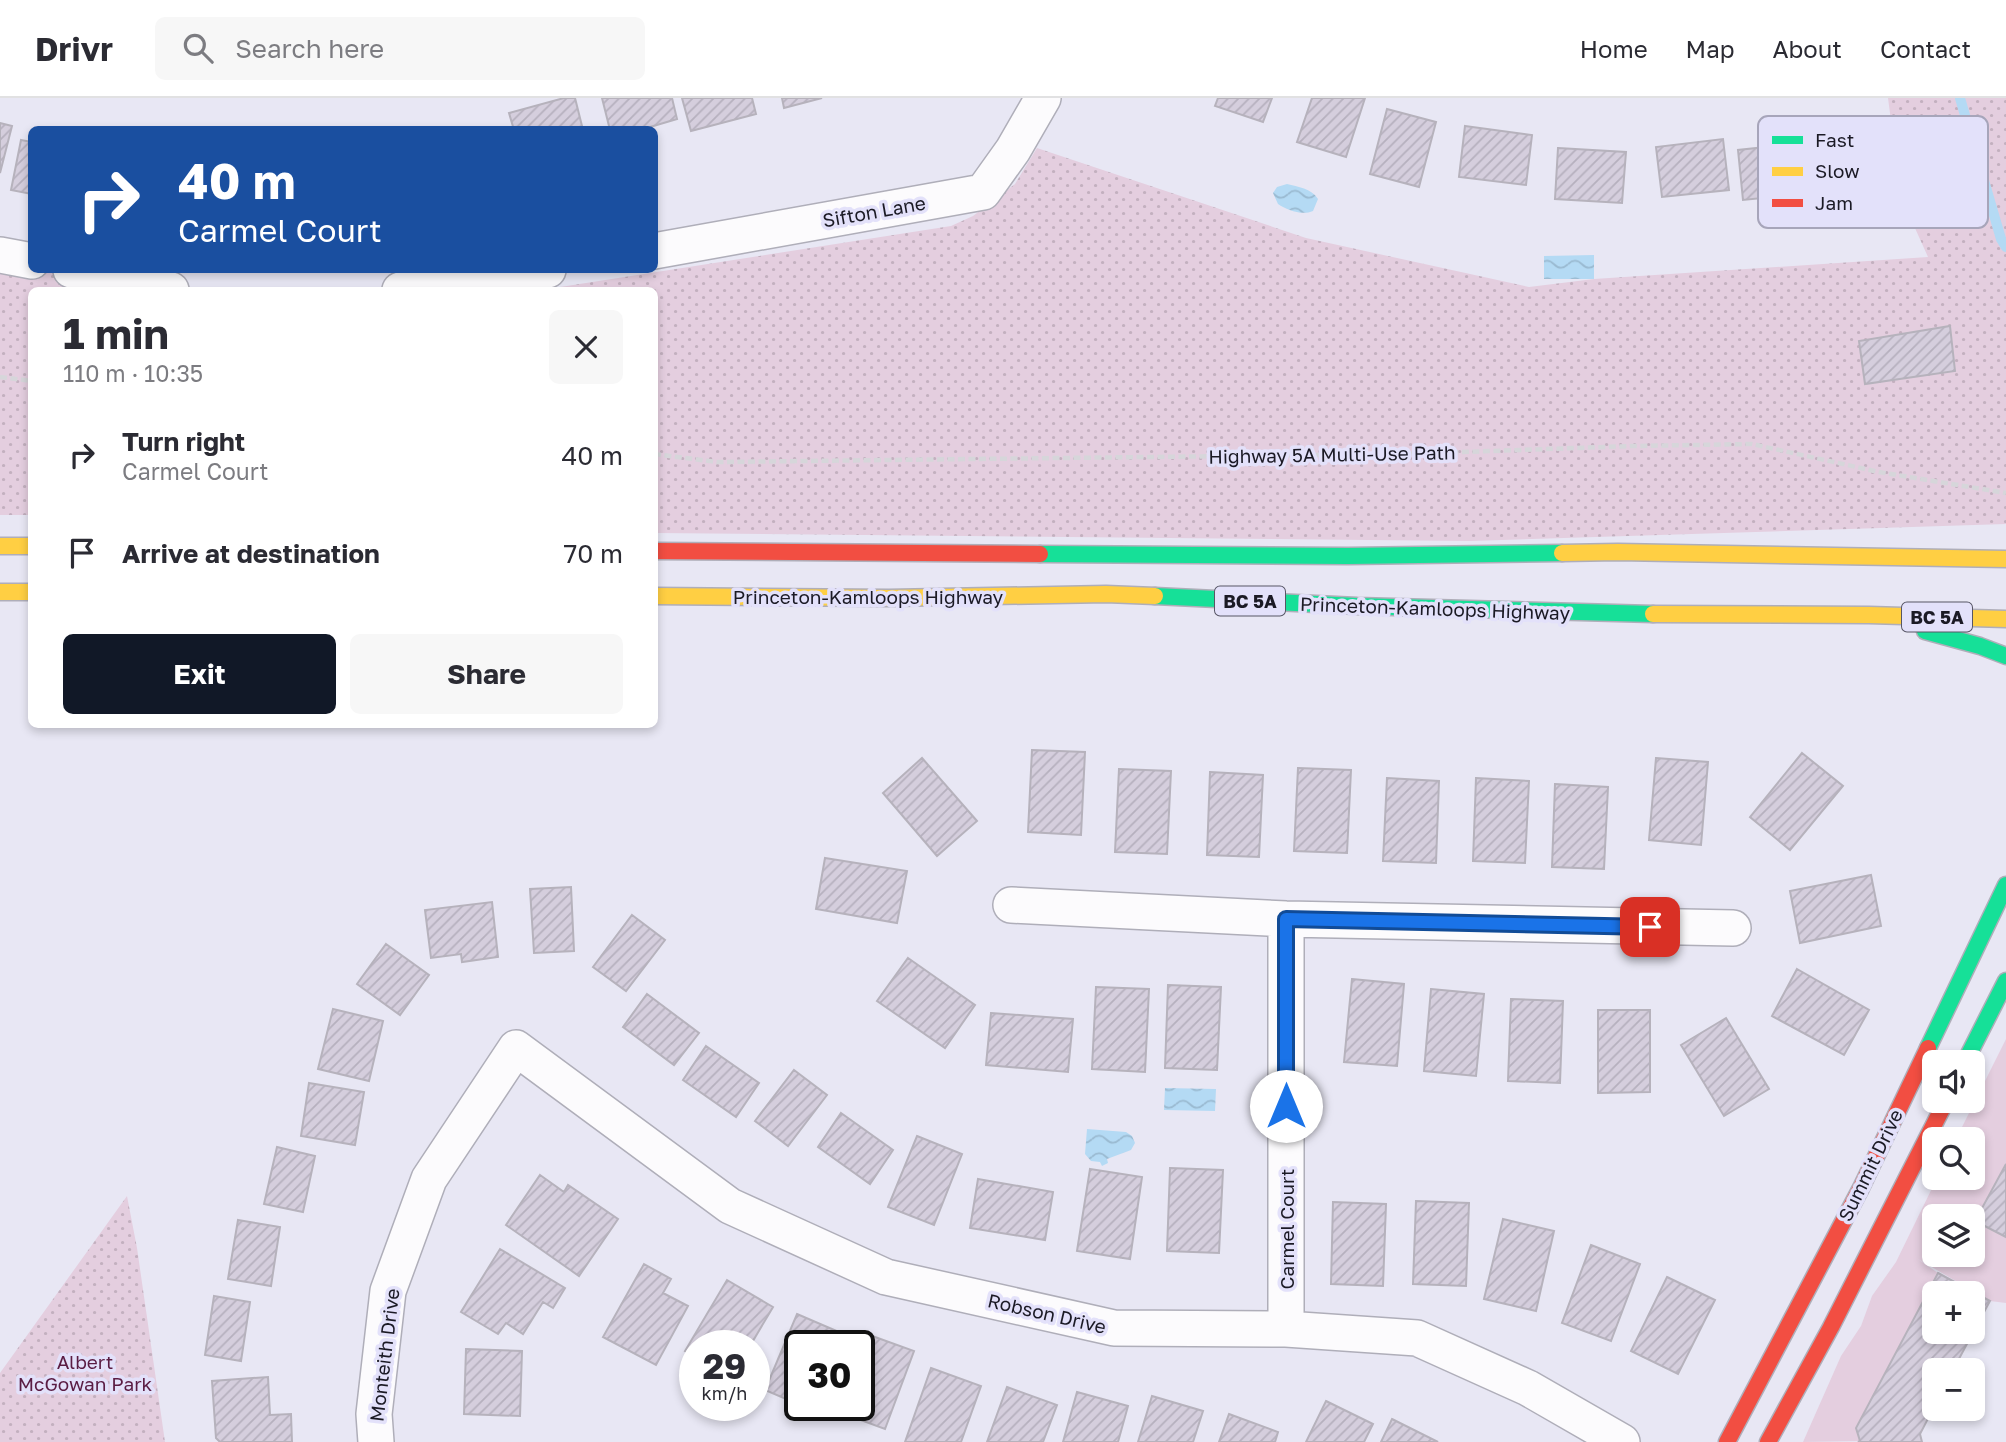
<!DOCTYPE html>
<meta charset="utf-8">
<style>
body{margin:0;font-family:"Golos Text",sans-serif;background:#f7f7f7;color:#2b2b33;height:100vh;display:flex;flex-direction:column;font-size:26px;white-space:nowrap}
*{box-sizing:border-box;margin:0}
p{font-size:23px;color:#7c7c81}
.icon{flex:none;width:38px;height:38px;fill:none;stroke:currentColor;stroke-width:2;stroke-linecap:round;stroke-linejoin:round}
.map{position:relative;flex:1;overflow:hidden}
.sheet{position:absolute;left:28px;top:189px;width:630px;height:441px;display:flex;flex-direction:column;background:#fff;border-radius:10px;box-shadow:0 4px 10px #0003}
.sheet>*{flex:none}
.banner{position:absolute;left:28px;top:28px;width:630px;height:147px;border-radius:10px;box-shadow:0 4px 10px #0003;background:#1a4fa0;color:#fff;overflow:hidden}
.fabs{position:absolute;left:1922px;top:952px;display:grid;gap:14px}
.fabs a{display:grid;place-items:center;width:63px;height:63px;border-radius:10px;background:#fff;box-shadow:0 4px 10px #0003;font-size:35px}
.speed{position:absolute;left:679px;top:1232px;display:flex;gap:14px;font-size:35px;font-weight:700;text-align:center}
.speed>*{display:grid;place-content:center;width:91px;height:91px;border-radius:50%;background:#fff;box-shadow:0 4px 10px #0003;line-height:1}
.speed small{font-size:18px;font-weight:400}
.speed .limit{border:4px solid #111;border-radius:10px;background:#fff;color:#111}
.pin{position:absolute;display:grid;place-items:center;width:60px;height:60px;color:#fff;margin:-30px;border-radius:14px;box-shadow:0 4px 10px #0006}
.me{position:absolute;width:77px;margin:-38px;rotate:0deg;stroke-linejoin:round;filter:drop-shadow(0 0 5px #0008)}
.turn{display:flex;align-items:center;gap:24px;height:147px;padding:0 35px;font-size:32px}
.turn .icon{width:91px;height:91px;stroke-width:2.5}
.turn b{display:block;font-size:49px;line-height:60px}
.round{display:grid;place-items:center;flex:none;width:74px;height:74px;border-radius:10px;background:#f7f7f7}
.headline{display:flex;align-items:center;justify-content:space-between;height:119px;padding:0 35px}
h1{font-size:42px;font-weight:700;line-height:52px}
.button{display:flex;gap:14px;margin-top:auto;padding:14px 35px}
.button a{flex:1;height:80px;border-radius:10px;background:#111827;color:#fff;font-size:28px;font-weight:700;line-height:80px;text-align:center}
.button a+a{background:#f7f7f7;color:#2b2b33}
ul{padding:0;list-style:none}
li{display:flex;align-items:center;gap:21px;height:98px;padding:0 35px}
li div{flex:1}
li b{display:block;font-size:26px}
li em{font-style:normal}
header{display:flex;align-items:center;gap:42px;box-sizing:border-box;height:98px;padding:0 35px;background:#fff;border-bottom:2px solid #e1e1e2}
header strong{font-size:33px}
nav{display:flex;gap:38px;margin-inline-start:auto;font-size:24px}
.search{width:490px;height:63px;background:#f7f7f7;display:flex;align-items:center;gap:18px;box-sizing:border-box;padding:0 24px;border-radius:10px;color:#7c7c81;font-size:26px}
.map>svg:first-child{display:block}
</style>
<header>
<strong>Drivr</strong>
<div class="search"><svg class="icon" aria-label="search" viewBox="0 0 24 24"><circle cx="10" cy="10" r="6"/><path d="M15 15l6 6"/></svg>Search here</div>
<nav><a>Home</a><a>Map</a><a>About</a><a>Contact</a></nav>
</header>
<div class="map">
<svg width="2006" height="1344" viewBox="0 0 2006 1344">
<defs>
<pattern id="park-dots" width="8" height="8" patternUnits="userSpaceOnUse" patternTransform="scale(1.75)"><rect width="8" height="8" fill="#e4cedf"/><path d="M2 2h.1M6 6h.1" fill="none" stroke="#c3b0bf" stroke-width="1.8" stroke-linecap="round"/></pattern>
<pattern id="water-waves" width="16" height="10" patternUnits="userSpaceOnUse" patternTransform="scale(1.75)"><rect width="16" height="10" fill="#b4daf4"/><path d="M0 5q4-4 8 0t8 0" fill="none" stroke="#9abad1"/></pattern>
<pattern id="building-hatch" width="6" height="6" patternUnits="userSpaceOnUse" patternTransform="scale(1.75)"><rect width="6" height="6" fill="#d5cedd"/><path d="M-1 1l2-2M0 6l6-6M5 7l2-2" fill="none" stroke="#b6b0be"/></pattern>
</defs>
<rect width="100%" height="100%" fill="#e8e7f4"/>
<path fill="#e4cedf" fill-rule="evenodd" d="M2006,941V1066L1976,1123L2006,1139V1205L1990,1203L1918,1161L1938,1175L1856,1330L1860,1343L1803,1344L1841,1258L1861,1228L1872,1198L1896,1164L1937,1080H1972V1041H1956ZM1934,1118H1972V1157H1934Z"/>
<path fill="url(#park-dots)" d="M1888,0H2006V426L1470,443L655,435L654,192H541L951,128L973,118L1015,86L1037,50L1306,140L1529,189L1594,181L1928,159L1901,99Z
M0,167L159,192H32L31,417H0Z
M127,1098L137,1150L165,1344H0V1275Z"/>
<path fill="url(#water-waves)" d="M1287,86C1298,89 1311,90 1318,101L1313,113C1302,118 1287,112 1278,106L1273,95L1277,89Z
M1594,157V181H1544V158Z
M1165,990L1216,991L1215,1013L1164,1012Z
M1087,1031L1126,1034L1132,1038L1135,1045L1131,1052L1107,1061L1108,1065L1102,1068L1100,1064L1091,1063L1085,1056Z"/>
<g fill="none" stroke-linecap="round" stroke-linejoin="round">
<path stroke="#b4daf4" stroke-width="10" d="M1960,0L2001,141L2006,149"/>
</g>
<path fill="url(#building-hatch)" stroke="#b6b2bc" stroke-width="2" fill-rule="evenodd" d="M564,0H575L583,32H514L509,15Z
M602,0H672L677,21L640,32H610Z
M682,0H752L756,16L691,33Z
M782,0H822L784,10Z
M1218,0H1272L1263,24L1215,8Z
M1312,0H1365L1346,59L1297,44Z
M1387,11L1436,24L1419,89L1370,76Z
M0,25L12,28L0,75Z
M1465,28L1532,37L1526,87L1459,79Z
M1723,41L1729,92L1662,99L1656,49Z
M21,42L32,44V96L11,92Z
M1805,45L1811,95L1743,102L1738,52Z
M1558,50L1626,54L1622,105L1555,101Z
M1950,228L1955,273L1865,286L1859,243Z
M1032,652L1085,654L1081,737L1028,734Z
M1802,655L1843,688L1790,752L1750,719Z
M922,660L977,723L937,758L883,695Z
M1656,660L1708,664L1701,747L1649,742Z
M1298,670L1351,672L1347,755L1294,753Z
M1119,671L1171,673L1167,756L1115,754Z
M1210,674L1263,677L1259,759L1207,757Z
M1387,680L1439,683L1436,765L1383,763Z
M1476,680L1529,683L1525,765L1473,763Z
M1555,686L1608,689L1604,771L1552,769Z
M825,760L907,773L897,825L816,811Z
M1871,777L1881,828L1800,845L1790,793Z
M571,789L574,853L534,855L530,791Z
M492,804L498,859L462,864L461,856L431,860L425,812Z
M632,817L665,842L626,893L593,869Z
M386,846L429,877L400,917L357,886Z
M908,860L975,907L945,950L877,903Z
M1797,871L1869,912L1844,957L1772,918Z
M1352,881L1404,886L1397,968L1344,964Z
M1168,887L1221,889L1217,972L1165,970Z
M1096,889L1149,891L1145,974L1092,971Z
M1431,891L1484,896L1476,978L1424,973Z
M647,896L699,935L674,967L623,929Z
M1511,901L1563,903L1560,985L1508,983Z
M333,911L383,923L369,983L318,971Z
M1598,912H1650V994L1598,995Z
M991,915L1073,921L1068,974L986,967Z
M1726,920L1769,991L1724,1018L1681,947Z
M706,948L759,985L736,1019L683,982Z
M794,972L827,997L788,1048L755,1023Z
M309,985L364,994L355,1047L301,1038Z
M841,1015L893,1052L870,1086L818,1049Z
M917,1038L962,1056L934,1127L888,1109Z
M277,1049L315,1058L303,1114L264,1106Z
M2006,1066V1139L1975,1123Z
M1170,1070L1223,1072L1219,1155L1167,1153Z
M1090,1071L1142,1079L1130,1161L1077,1153Z
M540,1077L564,1094L568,1087L618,1121L579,1178L506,1127Z
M978,1081L1053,1094L1045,1142L970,1130Z
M1416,1103L1469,1105L1466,1188L1413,1186Z
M1333,1104L1386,1106L1383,1188L1331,1186Z
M1503,1121L1554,1133L1536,1213L1484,1201Z
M238,1122L280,1129L271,1188L228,1181Z
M1591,1147L1640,1166L1611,1243L1562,1225Z
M500,1151L565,1190L553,1210L543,1204L523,1236L506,1225L498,1236L461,1214Z
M644,1166L671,1181L663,1195L688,1208L656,1267L603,1239Z
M1938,1175L1990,1203L1953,1272H1934V1309L1920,1336L1922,1344H1858L1860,1343L1856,1330ZM1934,1195H1972V1234H1934Z
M1667,1179L1715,1202L1678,1276L1631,1253Z
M727,1182L773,1209L750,1248H695V1258L685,1253Z
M214,1198L250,1204L241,1263L205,1257Z
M797,1216L846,1237L841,1248H800V1307L765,1292Z
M864,1235L914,1253L885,1331L836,1313L838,1307H859V1248Z
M466,1251L522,1253L520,1318L464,1316Z
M931,1270L981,1288L961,1344H905Z
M268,1279L270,1317L291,1316L292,1344H220L216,1340L212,1283Z
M1007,1289L1057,1307L1043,1344H987Z
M1077,1294L1128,1308L1118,1344H1063Z
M1152,1298L1203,1313L1193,1344H1138Z
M1326,1303L1373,1326L1364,1344H1306Z
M1229,1316L1278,1334L1275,1344H1219Z
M1392,1321L1438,1344H1381Z"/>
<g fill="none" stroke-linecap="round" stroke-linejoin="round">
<defs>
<path id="street" d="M654,153L983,94L1013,52L1043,0
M0,157L32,163
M71,172L171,192
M400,192L444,190L548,172
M1011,807L1286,821L1733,830
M1286,821V1231
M376,1344L374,1316L388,1193L429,1081L516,950L730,1108L886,1179L1114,1230L1286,1231L1417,1240L1528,1290L1622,1344"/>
<path id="fast" d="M1040,456L1348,458L1562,455
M1155,498L1357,508L1653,516
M1925,533L1980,548L2006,558
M1928,950L2006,787
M1965,964L2006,883"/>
<path id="slow" d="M0,448H32
M1562,455L1618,454L2006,461
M0,494H32
M654,498L889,500L1106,496L1155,498
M1653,516L1869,517L2006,521"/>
<path id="jam" d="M654,453L1040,456
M1727,1344L1861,1090L1928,950
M1768,1344L1831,1229L1946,1003"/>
</defs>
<use href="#street" stroke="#afaeb9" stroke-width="38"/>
<use href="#fast" stroke="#afaeb9" stroke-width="19"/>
<use href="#slow" stroke="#afaeb9" stroke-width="19"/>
<use href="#jam" stroke="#afaeb9" stroke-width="19"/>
<path stroke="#d6d6da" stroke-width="4.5" stroke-dasharray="7 3.5" stroke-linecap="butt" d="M0,279L32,283
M654,356L717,364L1405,356L1633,348L1752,346L1879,374L2006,395"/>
<use href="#street" stroke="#fcfbfd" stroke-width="35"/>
<use href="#fast" stroke="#16e098" stroke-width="16"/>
<use href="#slow" stroke="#ffcf43" stroke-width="16"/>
<use href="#jam" stroke="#f24e42" stroke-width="16"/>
</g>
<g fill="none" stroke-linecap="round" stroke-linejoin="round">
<defs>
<path id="route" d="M1286,1008V821L1650,829"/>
</defs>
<use href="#route" stroke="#114b97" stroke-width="18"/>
<use href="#route" stroke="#1a73e8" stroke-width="12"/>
</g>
<g text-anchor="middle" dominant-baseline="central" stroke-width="7" stroke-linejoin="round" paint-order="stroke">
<g fill="#e3e1fa" stroke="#575665" stroke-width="2">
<rect x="1215" y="488.5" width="70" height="29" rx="5"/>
<rect x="1902" y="504.5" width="70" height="29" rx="5"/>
</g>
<g font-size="18" font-weight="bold" fill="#1b1a25">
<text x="1250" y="503">BC 5A</text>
<text x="1937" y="519">BC 5A</text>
</g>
<g font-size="19" fill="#1b1a25" stroke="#e3e1fa">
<text transform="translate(874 113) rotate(-10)">Sifton Lane</text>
<text transform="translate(1332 356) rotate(-1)">Highway 5A Multi-Use Path</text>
<text x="868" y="498">Princeton-Kamloops Highway</text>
<text transform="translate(1435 510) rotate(2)">Princeton-Kamloops Highway</text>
<text transform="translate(1870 1067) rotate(-64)">Summit Drive</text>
<text transform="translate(1286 1131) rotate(-90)">Carmel Court</text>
<text transform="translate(1047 1215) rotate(13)">Robson Drive</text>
<text transform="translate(384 1257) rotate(-83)">Monteith Drive</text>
</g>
<g font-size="19" fill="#5a1c43" stroke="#e3e1fa">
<text x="85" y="1263">Albert<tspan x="85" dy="22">McGowan Park</tspan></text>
</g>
</g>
<rect x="1758" y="18" width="230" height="112" rx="10" fill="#e3e1fa" stroke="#a7a5ba" stroke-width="2"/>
<rect x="1772" y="38" width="31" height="8" fill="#16e098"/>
<rect x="1772" y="69" width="31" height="9" fill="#ffcf43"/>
<rect x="1772" y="101" width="31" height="8" fill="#f24e42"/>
<g font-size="19" fill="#1b1a25">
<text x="1815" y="49">Fast</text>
<text x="1815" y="80">Slow</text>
<text x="1815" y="112">Jam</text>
</g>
</svg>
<div class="fabs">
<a><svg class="icon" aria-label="sound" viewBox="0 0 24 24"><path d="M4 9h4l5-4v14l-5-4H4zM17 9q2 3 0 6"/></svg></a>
<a><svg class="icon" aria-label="search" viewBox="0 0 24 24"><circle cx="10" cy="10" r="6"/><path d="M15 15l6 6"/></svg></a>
<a><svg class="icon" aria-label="layers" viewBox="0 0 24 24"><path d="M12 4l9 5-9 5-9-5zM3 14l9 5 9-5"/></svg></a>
<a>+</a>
<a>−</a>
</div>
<div class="speed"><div>29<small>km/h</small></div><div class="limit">30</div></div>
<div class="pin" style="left:1650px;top:829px;background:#d93025"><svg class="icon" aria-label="arrive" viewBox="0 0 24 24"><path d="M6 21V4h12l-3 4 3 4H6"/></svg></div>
<svg class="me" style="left:1286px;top:1008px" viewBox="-20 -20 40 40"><circle r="19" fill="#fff"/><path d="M0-13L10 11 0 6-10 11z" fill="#1a73e8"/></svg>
<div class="banner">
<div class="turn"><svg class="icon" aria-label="right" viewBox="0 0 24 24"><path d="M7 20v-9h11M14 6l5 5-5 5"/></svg><div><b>40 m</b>Carmel Court</div></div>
</div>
<section class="sheet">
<div class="headline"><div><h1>1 min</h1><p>110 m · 10:35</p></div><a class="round"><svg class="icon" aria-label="close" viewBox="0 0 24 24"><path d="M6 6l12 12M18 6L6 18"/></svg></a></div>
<ul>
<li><svg class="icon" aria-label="right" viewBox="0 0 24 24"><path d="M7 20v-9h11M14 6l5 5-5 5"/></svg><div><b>Turn right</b><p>Carmel Court</p></div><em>40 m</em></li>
<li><svg class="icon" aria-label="arrive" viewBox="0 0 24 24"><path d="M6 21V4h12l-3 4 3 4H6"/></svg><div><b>Arrive at destination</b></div><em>70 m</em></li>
</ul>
<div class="button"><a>Exit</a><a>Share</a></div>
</section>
</div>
